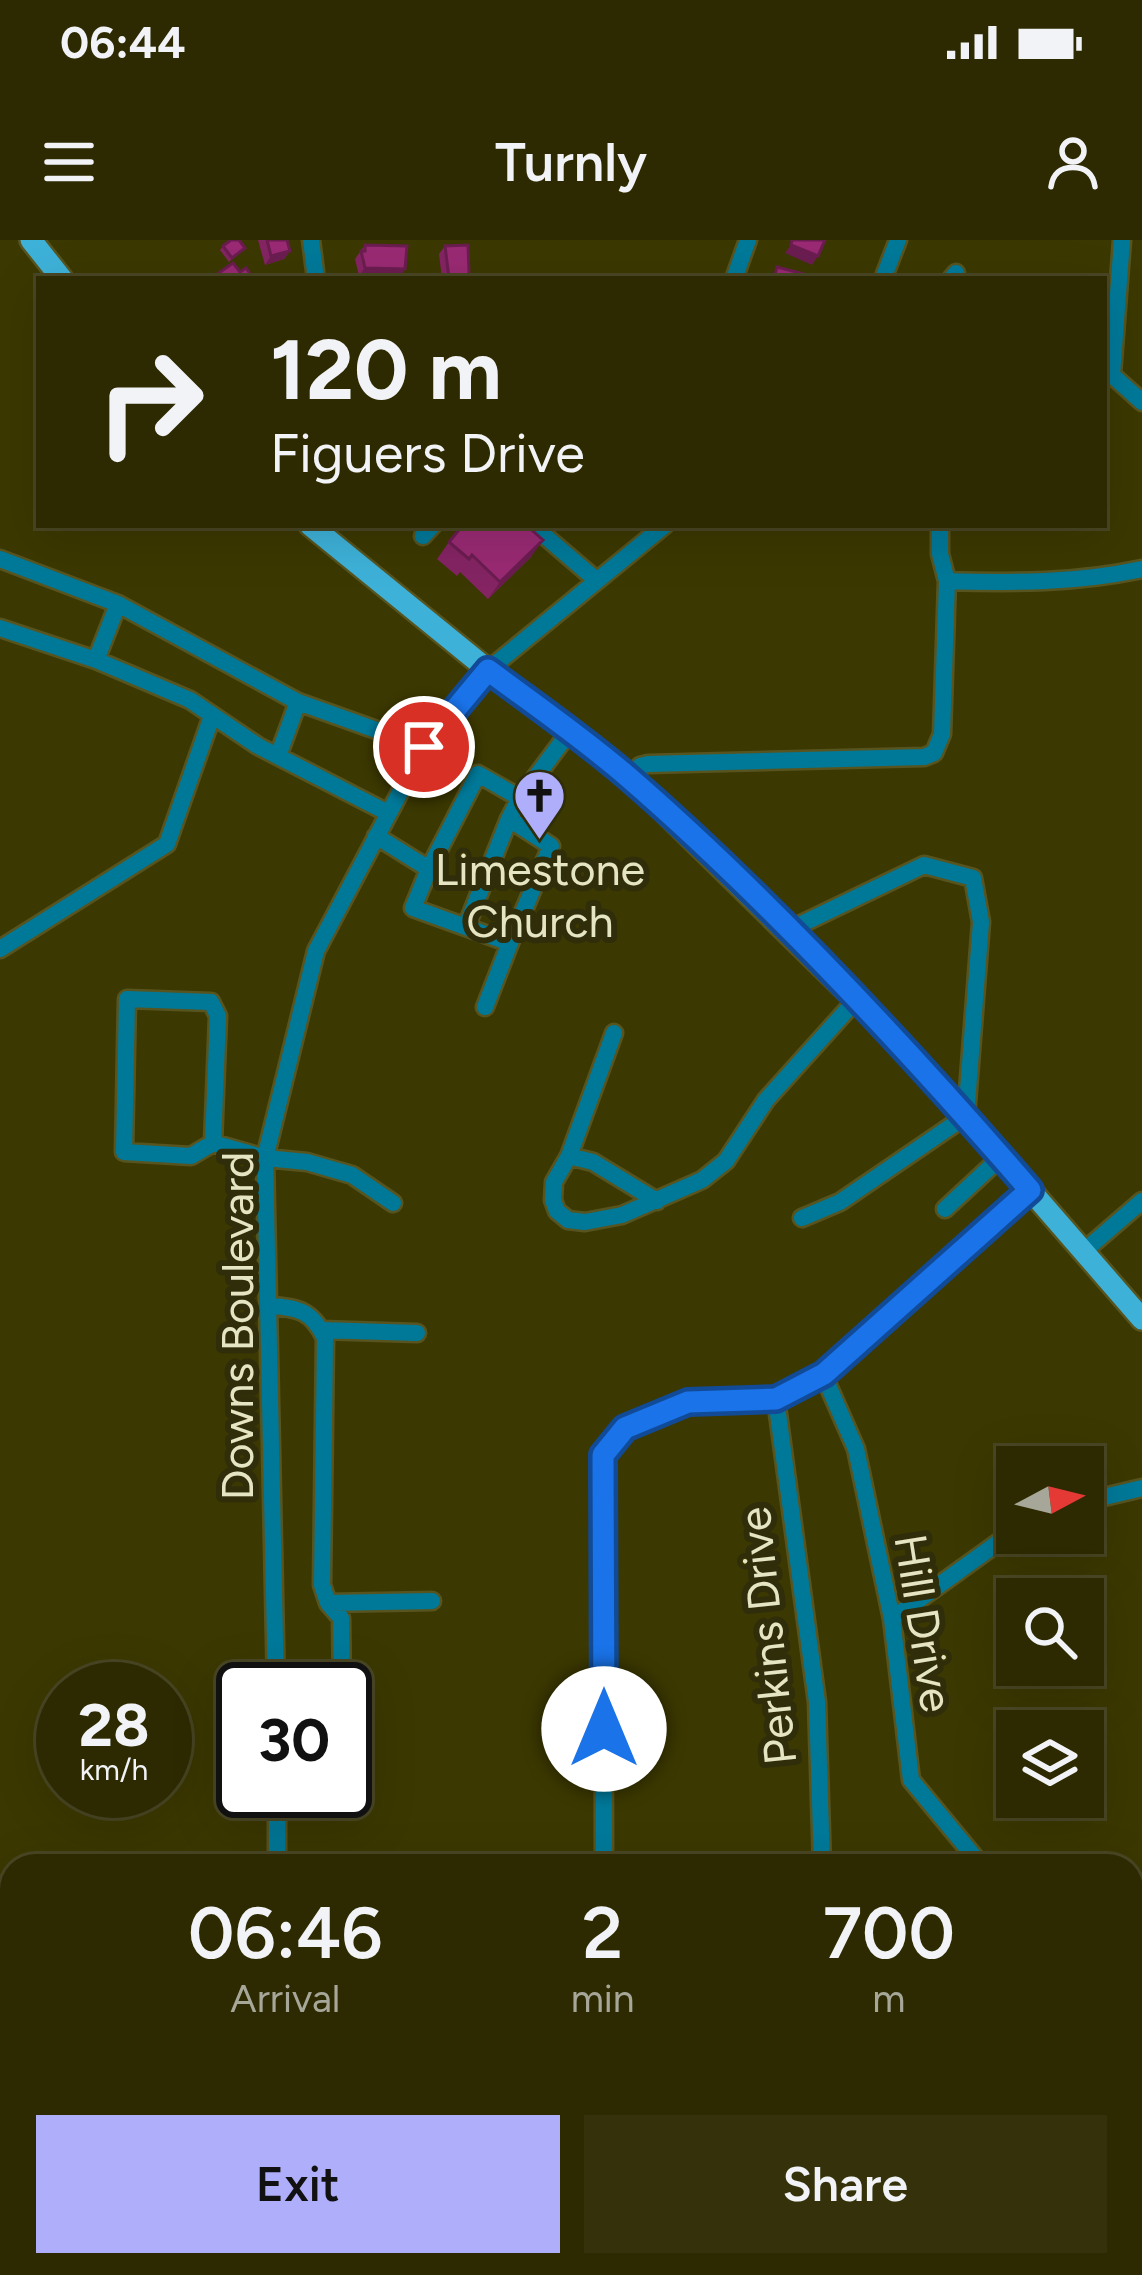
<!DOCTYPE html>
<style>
body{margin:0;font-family:Figtree,sans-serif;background:#35320b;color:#f1f3f6;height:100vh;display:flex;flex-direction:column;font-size:45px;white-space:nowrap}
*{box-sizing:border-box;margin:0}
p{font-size:39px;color:#a7a799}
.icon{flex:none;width:66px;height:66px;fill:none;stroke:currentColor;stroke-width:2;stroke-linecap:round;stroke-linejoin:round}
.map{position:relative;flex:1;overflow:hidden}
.details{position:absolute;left:0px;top:1614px;width:1143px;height:423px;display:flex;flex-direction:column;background:#2d2a01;border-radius:36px 36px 0 0;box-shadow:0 12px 48px #0002,0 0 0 3px #484623}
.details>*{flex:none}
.banner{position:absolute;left:36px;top:36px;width:1071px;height:252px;border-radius:0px;box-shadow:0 12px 48px #0002,0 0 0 3px #484623;background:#2d2a01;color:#f1f3f6;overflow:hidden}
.needle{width:78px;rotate:83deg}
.tools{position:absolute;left:996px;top:1206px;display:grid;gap:24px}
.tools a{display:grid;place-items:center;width:108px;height:108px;border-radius:0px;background:#2d2a01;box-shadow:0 12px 48px #0002,0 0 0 3px #484623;font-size:60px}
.speed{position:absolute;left:36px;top:1422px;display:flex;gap:24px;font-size:60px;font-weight:700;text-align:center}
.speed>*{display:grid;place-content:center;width:156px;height:156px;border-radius:50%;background:#2d2a01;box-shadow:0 12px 48px #0002,0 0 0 3px #484623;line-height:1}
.speed small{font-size:30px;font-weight:400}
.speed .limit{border:6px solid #111;border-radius:18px;background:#fff;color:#111}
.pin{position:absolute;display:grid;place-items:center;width:102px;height:102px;color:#fff;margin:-51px;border:6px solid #fff;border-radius:50%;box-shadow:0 3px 12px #0007}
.me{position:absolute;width:132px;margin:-66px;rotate:0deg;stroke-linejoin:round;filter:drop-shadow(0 0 9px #0008)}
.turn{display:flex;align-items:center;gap:42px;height:252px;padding:0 36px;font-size:54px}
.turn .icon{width:156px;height:156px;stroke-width:2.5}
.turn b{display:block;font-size:84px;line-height:102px}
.eta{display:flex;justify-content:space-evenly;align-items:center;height:204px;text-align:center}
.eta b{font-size:72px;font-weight:600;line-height:84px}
.action{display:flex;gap:24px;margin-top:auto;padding:24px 36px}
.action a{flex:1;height:138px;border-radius:0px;background:#afaefa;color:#111;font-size:48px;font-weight:600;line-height:138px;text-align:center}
.action a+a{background:#35320b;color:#f1f3f6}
.status{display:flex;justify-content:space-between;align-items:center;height:84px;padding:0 60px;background:#2d2a01;direction:ltr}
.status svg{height:33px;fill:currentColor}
header{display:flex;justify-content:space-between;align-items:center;height:156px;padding:0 36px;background:#2d2a01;font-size:54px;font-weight:600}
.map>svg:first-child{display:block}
</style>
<div class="status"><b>06:44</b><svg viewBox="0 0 49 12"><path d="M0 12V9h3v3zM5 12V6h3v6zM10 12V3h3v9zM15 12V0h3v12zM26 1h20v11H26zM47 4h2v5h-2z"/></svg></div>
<header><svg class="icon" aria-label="menu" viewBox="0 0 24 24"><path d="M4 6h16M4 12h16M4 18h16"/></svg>Turnly<svg class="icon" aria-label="person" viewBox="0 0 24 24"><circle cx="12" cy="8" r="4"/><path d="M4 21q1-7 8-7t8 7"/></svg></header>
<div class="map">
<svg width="1142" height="2035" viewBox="0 0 1142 2035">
<rect width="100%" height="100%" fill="#3c3801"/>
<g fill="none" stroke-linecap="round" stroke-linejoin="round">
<defs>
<path id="minor" d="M311,0L316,39
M1122,0L1112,135L1142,162
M734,39L748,0
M883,39L898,0
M951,39L956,33
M532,285L595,339
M423,296L433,285
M0,319L118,364
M947,341C1014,343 1076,343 1142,329
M0,388L96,420
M278,516L298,462
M630,538L640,526L648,524L924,517L934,513L942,494L947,341L940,314V285
M520,558L570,491
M388,573L258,506L190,460L96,420L118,364L298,462L424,507
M376,596L429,629L413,668L510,703L551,606L509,579L520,558L478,534L429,629
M466,687L509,579
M789,690L924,625L973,638L981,682L966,876L840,962L802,978
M0,709L167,604L212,476
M485,767L510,703
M614,793L569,916L554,942L553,960L557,971L568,980L585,982L622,975L702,940L726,921L766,860L856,760
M213,903L191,916L124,912L127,759L211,762L218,776L213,903L265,918L307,922L352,935L393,963
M569,916L593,922L657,961
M945,969L1001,917
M1083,1012L1142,961
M269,1066C298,1067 312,1071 325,1098L322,1345L328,1363L341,1378L342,1449
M321,1090L417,1093
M823,1134L856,1209L892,1379L911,1540L982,1626
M776,1159L817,1462L822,1626
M1083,1262L1142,1248
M328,1363L432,1361
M892,1379L1017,1289
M276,1449L265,918L316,711L424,507L488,430L665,285
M277,1551V1626
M604,1626L603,1215L625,1188L688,1163L776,1159L823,1134L1030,949
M0,1703H6L12,1720
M1131,1792L1142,1803
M1138,1981L1142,1922
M0,1985L12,1987
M280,2025V2035
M604,2025V2035
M833,2025V2035
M340,2035V2025"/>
<path id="major" d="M31,0L62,39
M310,285L488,430L630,538L856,760L966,876L1142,1079"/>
</defs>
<use href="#minor" stroke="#575420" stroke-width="21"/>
<use href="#major" stroke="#575420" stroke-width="26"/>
<use href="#minor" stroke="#007999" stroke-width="16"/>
<use href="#major" stroke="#3eb1d8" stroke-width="21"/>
</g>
<path fill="#842463" d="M258,0H287L290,11L284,19L265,25Z
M365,5L405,29L399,38L359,36L355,19Z
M223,6L245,8L229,22L220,10Z
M445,6L469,33L464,39H442L439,14Z
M449,302L531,317L488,359L460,332L457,336L437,319Z"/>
<path fill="#6b1d50" d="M791,5L818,16L812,25L785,13Z
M290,11L284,19L265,25L271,16Z
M365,28L405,29L399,38L359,36Z
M543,300L531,317L488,359L500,342Z"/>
<path fill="#992a73" stroke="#6b1d50" stroke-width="3" d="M231,0H239L245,8L232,18L223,6Z
M267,0H287L290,11L271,16Z
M792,0H825L818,16L791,5Z
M365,5L407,6L405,29L365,28L361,11H365Z
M468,5L469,33L465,38H449L445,6Z
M233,23L240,32L246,28L251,35L247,39H210Z
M777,27L808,35L807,39H774Z
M463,285H526L543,300L500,342L472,315L469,319L449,302Z"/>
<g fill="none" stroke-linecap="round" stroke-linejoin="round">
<defs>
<path id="route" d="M424,507L488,430C535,465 583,498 627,536C769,659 907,808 1030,950L824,1134L776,1159L688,1162L625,1188L603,1215L604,1489"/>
</defs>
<use href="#route" stroke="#114b97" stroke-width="30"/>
<use href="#route" stroke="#1a73e8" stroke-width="21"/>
</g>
<defs>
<symbol id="church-pin" viewBox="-11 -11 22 30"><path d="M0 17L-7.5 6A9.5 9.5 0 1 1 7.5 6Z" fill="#afaefa" stroke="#302d0a"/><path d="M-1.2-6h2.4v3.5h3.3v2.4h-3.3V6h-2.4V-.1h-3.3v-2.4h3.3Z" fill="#111"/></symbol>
</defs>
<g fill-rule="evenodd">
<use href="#church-pin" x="510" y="526" width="59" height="81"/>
</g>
<g text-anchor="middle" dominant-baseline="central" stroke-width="12" stroke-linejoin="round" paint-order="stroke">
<g font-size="45" fill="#e5e4c3" stroke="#302d0a">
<text x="540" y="629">Limestone<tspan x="540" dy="52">Church</tspan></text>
</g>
<g font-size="45" fill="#e5e4c3" stroke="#302d0a">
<text transform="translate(237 1086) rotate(-90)">Downs Boulevard</text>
<text transform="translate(924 1383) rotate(81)">Hill Drive</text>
<text transform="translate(767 1396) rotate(-96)">Perkins Drive</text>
</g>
</g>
</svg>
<div class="tools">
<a><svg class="needle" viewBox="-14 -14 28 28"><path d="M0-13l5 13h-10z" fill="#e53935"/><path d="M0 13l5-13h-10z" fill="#a7a799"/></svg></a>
<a><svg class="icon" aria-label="search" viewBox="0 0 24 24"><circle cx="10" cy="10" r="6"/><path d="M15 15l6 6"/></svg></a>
<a><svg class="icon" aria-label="layers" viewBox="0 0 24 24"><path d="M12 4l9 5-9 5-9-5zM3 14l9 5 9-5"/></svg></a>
</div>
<div class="speed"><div>28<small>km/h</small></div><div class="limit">30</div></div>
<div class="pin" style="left:424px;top:507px;background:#d93025"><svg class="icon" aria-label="arrive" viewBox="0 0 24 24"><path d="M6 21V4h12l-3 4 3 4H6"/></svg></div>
<svg class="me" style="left:604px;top:1489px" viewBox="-20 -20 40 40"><circle r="19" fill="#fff"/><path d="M0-13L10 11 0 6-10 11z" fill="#1a73e8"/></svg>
<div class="banner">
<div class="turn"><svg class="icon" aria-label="right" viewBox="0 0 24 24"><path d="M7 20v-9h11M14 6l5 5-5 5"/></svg><div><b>120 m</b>Figuers Drive</div></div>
</div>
<section class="details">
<div class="eta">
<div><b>06:46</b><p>Arrival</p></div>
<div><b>2</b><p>min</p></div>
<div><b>700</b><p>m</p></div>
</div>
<div class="action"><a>Exit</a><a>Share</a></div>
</section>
</div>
